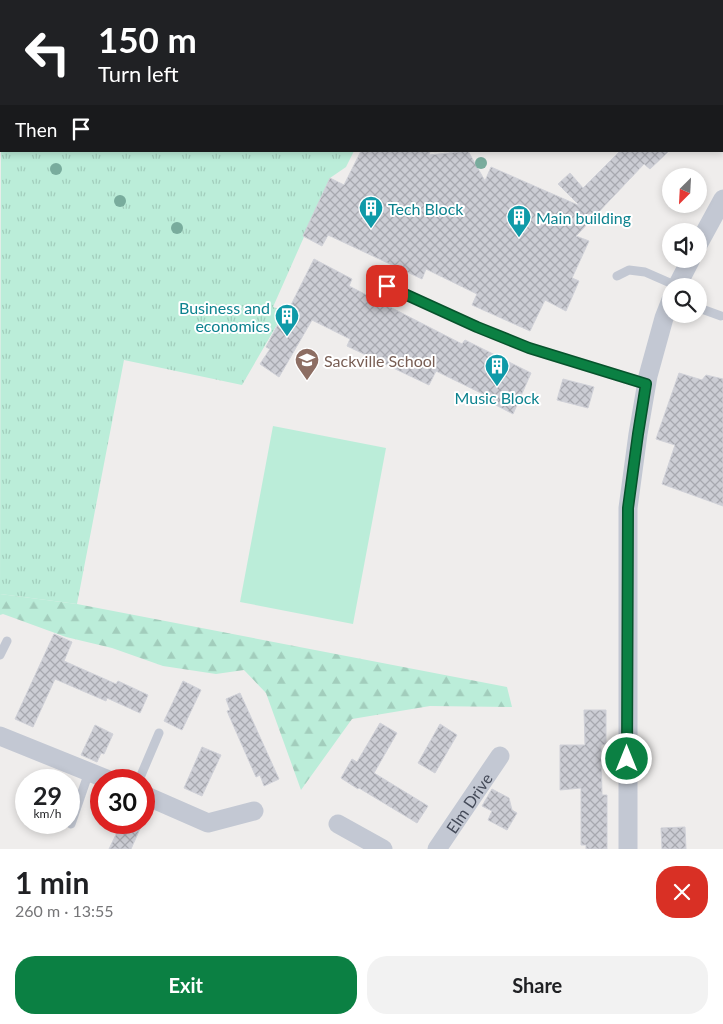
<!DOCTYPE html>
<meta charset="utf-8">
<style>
body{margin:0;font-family:Lato,sans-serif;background:#f2f2f2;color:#202124;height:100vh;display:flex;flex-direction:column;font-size:19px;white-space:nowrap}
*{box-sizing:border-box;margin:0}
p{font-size:16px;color:#757577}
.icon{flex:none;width:28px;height:28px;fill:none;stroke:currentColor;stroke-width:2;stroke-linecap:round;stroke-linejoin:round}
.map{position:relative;height:849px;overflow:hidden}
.sheet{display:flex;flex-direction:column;background:#fff;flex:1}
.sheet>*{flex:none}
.top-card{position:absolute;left:0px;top:0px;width:724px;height:152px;box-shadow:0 2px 8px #0003;background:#202124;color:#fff;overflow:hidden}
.needle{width:32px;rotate:204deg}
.controls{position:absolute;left:662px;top:168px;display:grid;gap:10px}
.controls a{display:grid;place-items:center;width:45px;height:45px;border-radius:50%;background:#fff;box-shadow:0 2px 8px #0003;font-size:25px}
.speed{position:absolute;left:15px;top:769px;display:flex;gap:10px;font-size:25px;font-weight:700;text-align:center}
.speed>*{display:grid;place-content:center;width:65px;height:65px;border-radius:50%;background:#fff;box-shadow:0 2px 8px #0003;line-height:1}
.speed small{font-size:12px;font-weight:400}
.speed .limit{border:8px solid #d22;background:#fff;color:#111}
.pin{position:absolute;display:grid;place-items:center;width:42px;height:42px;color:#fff;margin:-21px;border-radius:10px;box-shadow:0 2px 8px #0006}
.me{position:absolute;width:55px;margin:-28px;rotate:0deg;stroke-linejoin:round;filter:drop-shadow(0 0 4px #0008)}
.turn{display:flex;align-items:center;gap:18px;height:105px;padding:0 15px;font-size:22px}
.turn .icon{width:65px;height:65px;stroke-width:2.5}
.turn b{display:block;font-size:35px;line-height:42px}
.then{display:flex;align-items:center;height:48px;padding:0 15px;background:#0003;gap:10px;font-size:19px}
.round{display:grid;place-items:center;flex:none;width:52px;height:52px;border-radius:20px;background:#f2f2f2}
.summary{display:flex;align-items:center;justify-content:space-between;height:85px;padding:0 15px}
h1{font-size:30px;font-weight:700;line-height:38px}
.cta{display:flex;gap:10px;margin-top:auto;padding:10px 15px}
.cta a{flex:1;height:58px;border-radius:20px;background:#0b8043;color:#fff;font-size:20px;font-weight:700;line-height:58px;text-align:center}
.cta a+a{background:#f2f2f2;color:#202124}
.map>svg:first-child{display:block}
</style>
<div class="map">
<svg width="723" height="849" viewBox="0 0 723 849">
<defs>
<pattern id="forest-firs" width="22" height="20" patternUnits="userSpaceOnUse" patternTransform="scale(1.25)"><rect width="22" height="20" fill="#bbedd9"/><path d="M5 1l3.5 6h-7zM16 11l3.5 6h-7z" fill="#a2cdbc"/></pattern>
<pattern id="park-tufts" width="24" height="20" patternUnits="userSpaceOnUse" patternTransform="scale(1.25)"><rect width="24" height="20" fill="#bbedd9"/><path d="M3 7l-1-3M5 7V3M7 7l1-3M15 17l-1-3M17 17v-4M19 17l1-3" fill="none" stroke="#a2cdbc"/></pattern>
<pattern id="building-cross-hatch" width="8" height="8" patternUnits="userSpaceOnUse" patternTransform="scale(1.25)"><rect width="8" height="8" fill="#cccdd4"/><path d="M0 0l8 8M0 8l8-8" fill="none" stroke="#a7a8af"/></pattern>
</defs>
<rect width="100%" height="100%" fill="#efedec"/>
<path fill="url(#forest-firs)" d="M0,594L77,604L507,687L512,707L430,706L352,719L301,790L266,693L244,670L216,674L163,666L112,648L66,637L3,614L0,615Z"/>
<path fill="url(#park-tufts)" d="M92,0H363L364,1H91Z
M1,125V151H354L346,167L330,178L273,307L285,311L242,385L124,360L77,604L0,594Z"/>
<path fill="#bbedd9" d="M273,426L386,448L353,624L240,602Z"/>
<path fill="url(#building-cross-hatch)" stroke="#d0d1d8" d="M361,151H430L429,155L468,151L485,181L491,167L580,206L558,184L570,173L583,188L620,151H669L650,169L644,164L576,236L589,241L572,278L579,281L566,311L545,300L530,331L472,305L477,294L426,269L422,279L328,235L322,246L303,236L330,178L344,185Z
M314,259L352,279L349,286L462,344L465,340L531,373L513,414L490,402L491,398L436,371L429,385L347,346L350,339L312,320L279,377L260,364L270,349L266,347L285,311L287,313Z
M679,373L702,380L706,375L723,379V506L662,484L675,445L656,439Z
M563,379L594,387L588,408L557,400Z
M54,634L72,642L64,661L116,684L118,681L148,695L140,713L107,698L106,701L55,679L33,727L15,719Z
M183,681L201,690L182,730L164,721Z
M240,693L279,779L264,786L260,775L256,777L227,711L230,710L226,699Z
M584,710H606V744L601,745L602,795H607V849H586V845H581V788L560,790V745H585Z
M380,723L397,733L374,773L428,806L417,823L359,788L358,789L341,778L352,759L357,762Z
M440,724L457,735L435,773L418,763Z
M95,725L113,734L104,754L101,753L97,762L81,755Z
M202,747L221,755L202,796L184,788Z
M492,789L509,798L512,810L517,813L507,830L488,820L492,811L482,806Z
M122,822H143L131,849H109Z
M685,827L686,849H662L661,828Z"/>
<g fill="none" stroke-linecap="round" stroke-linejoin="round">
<defs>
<path id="trunk" d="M692,0L693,1
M722,28L723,29"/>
</defs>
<use href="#trunk" stroke="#707ea6" stroke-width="29"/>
<path stroke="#c3c8d3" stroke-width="9" d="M464,0L465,1
M650,1L653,0
M0,42L1,43
M617,276L629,270L645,272L677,286
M387,286L477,327L529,348L646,384
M699,308L721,316
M0,655L7,641
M139,780L159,733
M71,824L89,772"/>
<g stroke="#c3c8d3" stroke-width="19">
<path d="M699,243L723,199"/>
<path d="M677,286L691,259"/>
<path d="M0,736L109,780"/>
<path d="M144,795L208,823L254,811"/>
<path d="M338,824L383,849"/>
<path id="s1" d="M437,849L500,756"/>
<path d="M628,849V508L638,434L648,376L664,318L671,300"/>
</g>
<use href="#trunk" stroke="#98a4c2" stroke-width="28"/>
</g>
<g fill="#79ac9d">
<circle cx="481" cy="163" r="6"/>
<circle cx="56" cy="169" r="6"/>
<circle cx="120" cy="201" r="6"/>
<circle cx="177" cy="228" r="6"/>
</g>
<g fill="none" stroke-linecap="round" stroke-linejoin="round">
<defs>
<path id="route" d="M387,286L477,327L529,348L646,384L638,434L628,508L627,759"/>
</defs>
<use href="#route" stroke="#07532c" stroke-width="12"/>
<use href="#route" stroke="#0b8043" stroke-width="9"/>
</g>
<defs>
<symbol id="building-pin" viewBox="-11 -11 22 30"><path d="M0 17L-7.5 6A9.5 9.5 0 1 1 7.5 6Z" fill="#0f9aa8" stroke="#fff"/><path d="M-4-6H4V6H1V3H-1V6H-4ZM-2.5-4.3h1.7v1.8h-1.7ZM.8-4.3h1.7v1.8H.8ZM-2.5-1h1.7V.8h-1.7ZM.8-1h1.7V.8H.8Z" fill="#fff"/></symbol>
<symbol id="school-pin" viewBox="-11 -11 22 30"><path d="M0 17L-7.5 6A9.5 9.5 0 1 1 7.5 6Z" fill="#8d6e63" stroke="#fff"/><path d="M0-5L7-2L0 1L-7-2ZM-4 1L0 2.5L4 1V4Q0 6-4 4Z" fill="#fff"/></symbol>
</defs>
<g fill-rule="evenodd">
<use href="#building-pin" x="357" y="194" width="28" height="38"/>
<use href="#building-pin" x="505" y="203" width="28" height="38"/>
<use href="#building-pin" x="273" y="302" width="28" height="38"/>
<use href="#school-pin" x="293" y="346" width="28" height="38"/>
<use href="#building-pin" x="483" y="352" width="28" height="38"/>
</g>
<g text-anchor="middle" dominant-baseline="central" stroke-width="4" stroke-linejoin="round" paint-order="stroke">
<g font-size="16" fill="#0d838f" stroke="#fff" text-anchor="start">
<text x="388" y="208">Tech Block</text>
<text x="536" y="217">Main building</text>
<text x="270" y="307" text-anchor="end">Business and<tspan x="270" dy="18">economics</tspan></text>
<text x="497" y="397" text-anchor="middle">Music Block</text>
</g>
<g font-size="16" fill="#785e54" stroke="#fff" text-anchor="start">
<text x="324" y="360">Sackville School</text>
</g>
<g font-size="16" fill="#454b59" stroke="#fff">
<text stroke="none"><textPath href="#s1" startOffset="56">Elm Drive</textPath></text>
</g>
</g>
</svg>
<div class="controls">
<a><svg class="needle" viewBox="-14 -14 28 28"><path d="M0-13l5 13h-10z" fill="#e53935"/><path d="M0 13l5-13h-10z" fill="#757577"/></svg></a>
<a><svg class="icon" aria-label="sound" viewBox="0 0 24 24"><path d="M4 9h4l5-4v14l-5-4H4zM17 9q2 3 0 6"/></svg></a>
<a><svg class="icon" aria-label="search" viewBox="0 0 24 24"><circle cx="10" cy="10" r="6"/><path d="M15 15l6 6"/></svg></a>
</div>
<div class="speed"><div>29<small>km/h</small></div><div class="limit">30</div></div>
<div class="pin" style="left:387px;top:286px;background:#d93025"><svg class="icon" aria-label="arrive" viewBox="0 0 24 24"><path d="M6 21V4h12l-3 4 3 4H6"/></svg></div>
<svg class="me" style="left:627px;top:759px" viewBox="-20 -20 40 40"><circle r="17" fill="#0b8043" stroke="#fff" stroke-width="3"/><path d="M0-11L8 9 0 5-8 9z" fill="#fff"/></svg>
<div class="top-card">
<div class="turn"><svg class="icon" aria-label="left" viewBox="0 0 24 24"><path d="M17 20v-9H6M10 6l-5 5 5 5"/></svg><div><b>150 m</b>Turn left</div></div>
<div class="then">Then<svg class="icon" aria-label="arrive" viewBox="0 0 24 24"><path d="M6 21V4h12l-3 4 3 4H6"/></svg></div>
</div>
</div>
<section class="sheet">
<div class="summary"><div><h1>1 min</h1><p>260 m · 13:55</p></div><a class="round" style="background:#d93025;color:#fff"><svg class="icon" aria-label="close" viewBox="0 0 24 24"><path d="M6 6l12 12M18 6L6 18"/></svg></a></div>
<div class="cta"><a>Exit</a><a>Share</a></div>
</section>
